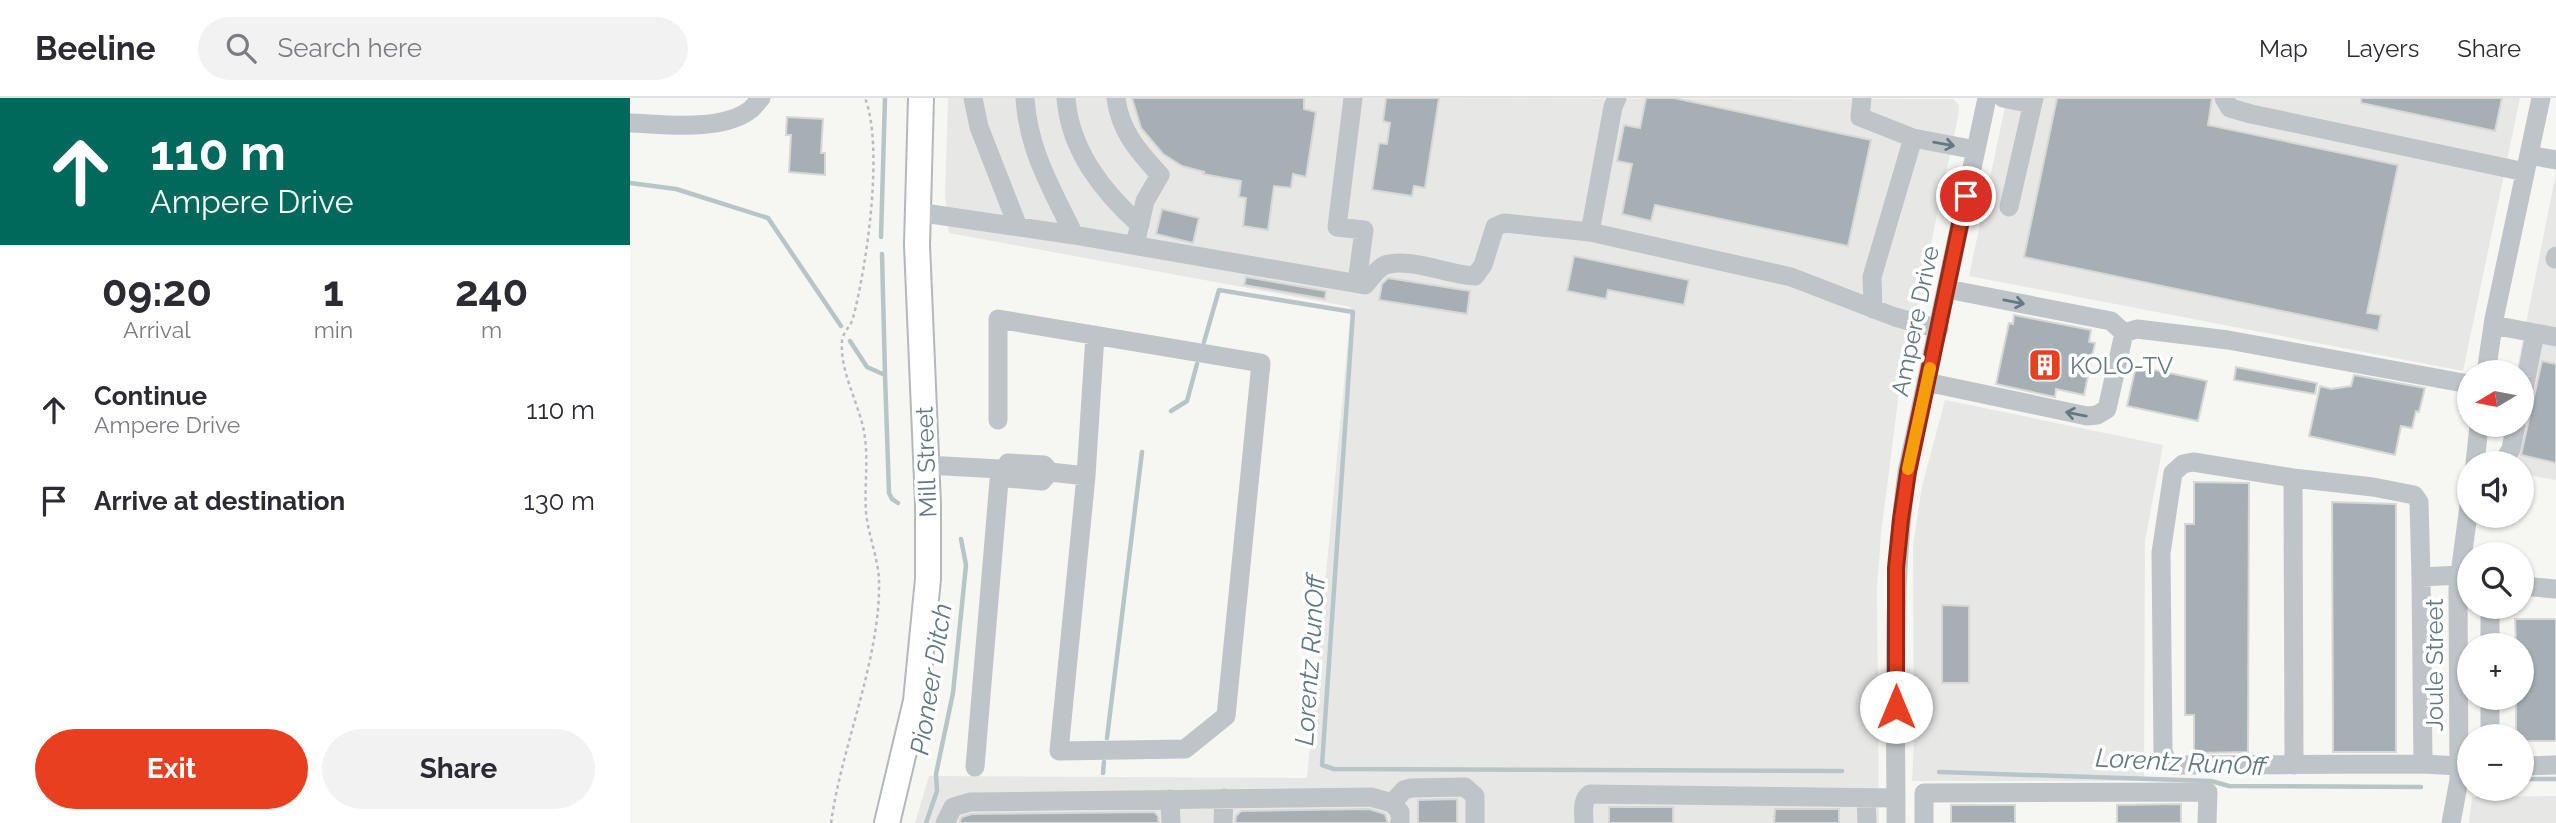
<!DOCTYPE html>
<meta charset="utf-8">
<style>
body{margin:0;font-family:Raleway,sans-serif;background:#f2f2f3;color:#2b2b33;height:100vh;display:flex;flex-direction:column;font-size:26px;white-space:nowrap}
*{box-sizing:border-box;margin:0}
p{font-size:23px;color:#7c7c81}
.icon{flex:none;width:38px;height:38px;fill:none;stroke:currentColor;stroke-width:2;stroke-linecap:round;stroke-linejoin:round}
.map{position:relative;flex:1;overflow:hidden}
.panel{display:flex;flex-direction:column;background:#fff;width:630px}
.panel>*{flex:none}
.top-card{background:#00695c;color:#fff;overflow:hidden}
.needle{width:46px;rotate:260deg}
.fabs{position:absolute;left:1827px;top:262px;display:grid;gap:14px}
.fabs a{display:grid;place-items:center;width:77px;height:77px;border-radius:50%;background:#fff;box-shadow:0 2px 5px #0004;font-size:35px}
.pin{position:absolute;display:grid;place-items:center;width:60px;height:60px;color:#fff;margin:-30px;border:4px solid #fff;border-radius:50%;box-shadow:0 2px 7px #0007}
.me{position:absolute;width:77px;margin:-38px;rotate:0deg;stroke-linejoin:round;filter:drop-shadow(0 0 5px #0008)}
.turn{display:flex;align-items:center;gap:24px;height:147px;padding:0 35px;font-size:32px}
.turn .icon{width:91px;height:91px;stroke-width:2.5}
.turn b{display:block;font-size:49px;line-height:60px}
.eta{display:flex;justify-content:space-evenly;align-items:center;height:119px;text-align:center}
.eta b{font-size:42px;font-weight:700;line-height:49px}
.button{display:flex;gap:14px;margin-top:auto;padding:14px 35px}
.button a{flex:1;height:80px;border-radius:42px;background:#e83f20;color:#fff;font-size:28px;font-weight:700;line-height:80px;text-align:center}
.button a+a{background:#f2f2f3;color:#2b2b33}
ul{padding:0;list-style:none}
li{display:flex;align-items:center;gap:21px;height:91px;padding:0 35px}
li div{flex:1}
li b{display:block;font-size:26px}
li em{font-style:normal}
header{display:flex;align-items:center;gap:42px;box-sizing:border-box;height:98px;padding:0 35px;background:#fff;border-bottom:2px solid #e1e1e2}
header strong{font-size:33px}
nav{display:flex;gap:38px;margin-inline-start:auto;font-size:24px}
.search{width:490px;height:63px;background:#f2f2f3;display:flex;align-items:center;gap:18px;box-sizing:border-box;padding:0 24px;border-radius:38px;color:#7c7c81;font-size:26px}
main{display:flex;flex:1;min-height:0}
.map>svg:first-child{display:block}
</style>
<header>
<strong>Beeline</strong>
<div class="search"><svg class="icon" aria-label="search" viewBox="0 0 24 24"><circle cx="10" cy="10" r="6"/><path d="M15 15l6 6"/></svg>Search here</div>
<nav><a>Map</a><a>Layers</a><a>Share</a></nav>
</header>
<main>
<section class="panel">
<div class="top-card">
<div class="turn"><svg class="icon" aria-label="ahead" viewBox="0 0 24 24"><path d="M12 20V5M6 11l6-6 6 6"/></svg><div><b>110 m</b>Ampere Drive</div></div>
</div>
<div class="eta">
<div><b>09:20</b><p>Arrival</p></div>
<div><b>1</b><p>min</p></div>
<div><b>240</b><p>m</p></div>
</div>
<ul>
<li><svg class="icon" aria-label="ahead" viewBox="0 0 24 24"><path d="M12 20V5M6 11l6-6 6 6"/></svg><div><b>Continue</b><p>Ampere Drive</p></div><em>110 m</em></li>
<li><svg class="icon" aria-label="arrive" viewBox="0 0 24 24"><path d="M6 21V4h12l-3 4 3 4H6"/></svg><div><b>Arrive at destination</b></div><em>130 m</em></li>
</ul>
<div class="button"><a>Exit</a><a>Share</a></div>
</section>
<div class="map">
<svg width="1926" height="725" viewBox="0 0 1926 725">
<rect width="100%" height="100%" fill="#f6f6f2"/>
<path fill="#e7e8e6" d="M318,0L1323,1L1329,7L1328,19L1269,295L1251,436L1247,490L1249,725H285L299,678L677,680L721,209L319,135L315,98Z
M1377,0H1890L1833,273L1339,178Z
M1926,75V382L1892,376V366H1868L1876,327H1892V275H1886Z
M1315,302L1533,347L1515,443L1514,683H1282L1284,645L1283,448L1292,388Z
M1926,698V725H1839L1842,699Z"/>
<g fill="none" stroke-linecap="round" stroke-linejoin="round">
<path stroke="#b7c5c8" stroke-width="4.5" d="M0,85L46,91L138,120L211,228
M251,139L255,0
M252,156L255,277
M220,243L237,269L255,277L259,395L262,401L268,405
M574,244L589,192L723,214L692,667L704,671L1212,673
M541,313L557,303L567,266
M477,640L512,354
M1309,674L1581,683L1599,688L1791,689
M473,675L474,664
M1892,681H1926
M296,725L307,693L306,676L323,595L336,467L331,441"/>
</g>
<path fill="#a6b0b4" stroke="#d7d7d5" stroke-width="2" d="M502,0H674V11L686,14L676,79L663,76L661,90L644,88L638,132L613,128L616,100L609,99L611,83L573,76L574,74L552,68L533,56L511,30Z
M756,0H809L795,90L784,88L782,98L742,92L749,45L757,46L760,25L753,23Z
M1016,0H1044L1241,42L1218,148L1025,107L1021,123L992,116L1002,66L987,63L994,27L1010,30Z
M1427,0H1582L1578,27L1768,67L1737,215L1751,217L1748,233L1394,159Z
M1731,0H1872L1865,33L1731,5Z
M157,19L193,21L191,55H195V77L159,74L161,37H156Z
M532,111L569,120L563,145L526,136Z
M944,158L1059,182L1054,207L978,192L976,201L937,193Z
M616,179L696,193L695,201L614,187Z
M758,180L840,193L837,216L749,202L752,186Z
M1384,217L1461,232L1459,244L1465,245L1454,297L1426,291L1425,299L1366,286L1379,225L1383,226Z
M1912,263L1926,266V365L1891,357Z
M1506,268L1577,283L1568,323L1497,308Z
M1606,269L1687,285L1685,296L1604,282Z
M1724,277L1795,290L1789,314L1786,313L1782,330L1771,328L1765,357L1679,338L1690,288L1701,291L1721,288Z
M1564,384L1619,385L1618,654L1564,655V617H1555V426H1564Z
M1702,404L1766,406V654H1703Z
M1312,507L1339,508V585H1312Z
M1885,521H1926V643H1892V639H1886V600H1892V548H1886Z
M827,701V725H788V702Z
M1551,706V725H1487V707Z
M1321,707H1385V725H1321Z
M979,709H1043V725H979Z
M739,711L755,716L758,725H605L606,718L611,713Z
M1145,711H1209V725H1144Z
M524,714L528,718L529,725H329L332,719L342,716Z"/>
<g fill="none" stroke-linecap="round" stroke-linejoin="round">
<defs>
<path id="major" d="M257,725L286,603L298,481V406L287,147L291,0"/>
</defs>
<use href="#major" stroke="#b2b8bb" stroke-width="28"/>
<path stroke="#b8bcbe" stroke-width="2.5" stroke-dasharray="3.5 3.5" stroke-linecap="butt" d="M201,725C212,646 251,560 249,482C248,459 238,437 236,414C234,384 240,354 232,325C225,298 210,271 212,243C213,234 221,228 223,220C237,167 254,49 235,0"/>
<path stroke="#bec4c7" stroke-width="19" d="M343,0L349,29L388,129
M395,0C398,52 422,91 444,137
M436,0C440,52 472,93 510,127
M486,0C490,33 508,53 530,77L515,103L505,147
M723,0L707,129L734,132L727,185
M987,0L983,9L960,134L1161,179L1265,219L1309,231
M1232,0L1230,19L1283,40L1346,52
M1373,0L1402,6
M1594,0L1600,10L1621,16L1895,74
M0,25C34,26 91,34 120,12C124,9 127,4 131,0
M1899,57L1926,62
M1379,109L1404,0
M287,114L444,137L735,187C740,181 748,170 755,167C778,159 820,177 845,178L853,167L865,129L874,125L960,134
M1925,161L1926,158
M1243,211L1242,179L1283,40
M1863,227L1926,239
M1494,235L1507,231L1598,242L1839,286
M1856,275L1864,221L1911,0
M1296,284L1457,318L1467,317L1477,311L1494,235L1481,223L1317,191
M1892,301L1905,235
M368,322V221L631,265L596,618L555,651L429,653L456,378L420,374
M1845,363L1873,364L1881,351L1886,327
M1845,366L1849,327
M296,367L370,371L345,669
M370,371H374L378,365L414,367L420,374L412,383L376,380L374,371
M456,378L465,237
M1663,380L1664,667
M1791,479L1789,404L1784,397L1743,389L1663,380L1563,364L1553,366L1543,375L1531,455L1533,654L1537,662L1544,667L1793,666
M1892,488L1926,491
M1860,548V509
M1860,639V600
M1829,668L1793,666L1791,479L1830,477
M1892,668L1926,667
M1236,700L1237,725
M540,701L541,725
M762,705L774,692L781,690L835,689L845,698V725
M315,725L323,709L340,704L741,699L762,705L770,714V725
M593,725L594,700
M954,725C954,715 951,702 960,696L1266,700
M1266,725C1266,607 1261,491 1277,374L1357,0
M1294,725V695L1578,694L1577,725
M1821,725L1829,682L1828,491L1839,408"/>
<use href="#major" stroke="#fff" stroke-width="24"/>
</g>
<defs><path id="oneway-shaft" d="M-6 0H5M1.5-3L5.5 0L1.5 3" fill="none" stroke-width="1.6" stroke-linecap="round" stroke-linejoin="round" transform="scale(1.75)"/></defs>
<g stroke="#647984">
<use href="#oneway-shaft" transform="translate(1314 46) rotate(10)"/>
<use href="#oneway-shaft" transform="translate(1384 204) rotate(11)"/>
<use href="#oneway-shaft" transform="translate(1446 316) rotate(-169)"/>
</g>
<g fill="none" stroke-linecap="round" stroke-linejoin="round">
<defs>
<path id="route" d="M1266,609V470L1271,421L1278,374L1336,98"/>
</defs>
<use href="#route" stroke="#972915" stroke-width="18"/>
<use href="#route" stroke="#e83f20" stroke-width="12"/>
<path stroke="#f59e0b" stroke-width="12" d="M1278,371L1300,270"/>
</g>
<defs>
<symbol id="building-square" viewBox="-11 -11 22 22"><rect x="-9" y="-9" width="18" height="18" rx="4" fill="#e83f20" stroke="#fff"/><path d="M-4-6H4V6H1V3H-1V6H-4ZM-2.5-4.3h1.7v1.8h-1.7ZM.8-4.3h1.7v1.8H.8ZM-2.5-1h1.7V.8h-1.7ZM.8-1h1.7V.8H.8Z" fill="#fff"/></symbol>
</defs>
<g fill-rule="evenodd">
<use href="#building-square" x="1396" y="248" width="38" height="38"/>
</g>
<g text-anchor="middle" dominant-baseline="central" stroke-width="7" stroke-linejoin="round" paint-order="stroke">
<g font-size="24" fill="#647984" stroke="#fff">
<text transform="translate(1285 223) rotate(-78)">Ampere Drive</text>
<text transform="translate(296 364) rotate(-92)">Mill Street</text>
<text transform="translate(1804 567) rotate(-90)">Joule Street</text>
</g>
<g font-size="24" fill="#647984" stroke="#fff" text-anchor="start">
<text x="1440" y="267">KOLO-TV</text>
</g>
<g font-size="26" font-style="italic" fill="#5f7b81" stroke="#fff">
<text transform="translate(680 562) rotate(-86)">Lorentz RunOff</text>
<text transform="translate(301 581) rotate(-81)">Pioneer Ditch</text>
<text transform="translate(1551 664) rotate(3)">Lorentz RunOff</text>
</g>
</g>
</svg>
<div class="fabs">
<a><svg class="needle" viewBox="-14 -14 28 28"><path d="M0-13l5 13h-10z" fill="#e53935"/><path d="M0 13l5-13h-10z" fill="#7c7c81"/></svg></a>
<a><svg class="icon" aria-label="sound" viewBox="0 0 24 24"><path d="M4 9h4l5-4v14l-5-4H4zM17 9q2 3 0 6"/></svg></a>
<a><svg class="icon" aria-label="search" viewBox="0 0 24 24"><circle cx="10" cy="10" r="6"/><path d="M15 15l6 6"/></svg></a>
<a>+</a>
<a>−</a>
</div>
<div class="pin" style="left:1336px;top:98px;background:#d93025"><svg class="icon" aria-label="arrive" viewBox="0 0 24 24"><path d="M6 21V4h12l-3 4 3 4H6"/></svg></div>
<svg class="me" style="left:1266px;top:609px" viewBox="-20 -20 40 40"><circle r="19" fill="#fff"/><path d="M0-13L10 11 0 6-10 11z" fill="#e83f20"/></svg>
</div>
</main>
